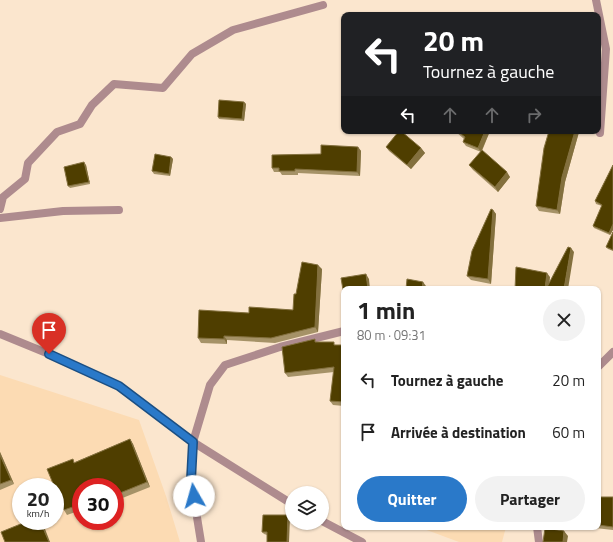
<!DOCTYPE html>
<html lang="fr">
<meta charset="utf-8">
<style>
body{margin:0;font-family:"Titillium Web",sans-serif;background:#f2f2f2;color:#222;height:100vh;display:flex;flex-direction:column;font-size:15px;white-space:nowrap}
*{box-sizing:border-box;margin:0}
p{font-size:13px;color:#767676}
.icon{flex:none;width:22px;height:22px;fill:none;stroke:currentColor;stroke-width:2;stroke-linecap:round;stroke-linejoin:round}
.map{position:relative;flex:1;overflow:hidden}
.details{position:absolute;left:341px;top:286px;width:260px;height:244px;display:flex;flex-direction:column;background:#fff;border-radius:8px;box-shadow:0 1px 3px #0004}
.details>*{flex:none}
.top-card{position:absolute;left:341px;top:12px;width:260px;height:122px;border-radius:8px;box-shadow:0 1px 3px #0004;background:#202124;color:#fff;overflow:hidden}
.controls{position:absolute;left:285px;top:486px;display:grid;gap:8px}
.controls a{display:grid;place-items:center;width:44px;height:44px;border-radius:50%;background:#fff;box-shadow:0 1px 3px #0004;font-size:20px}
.speed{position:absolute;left:12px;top:478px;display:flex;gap:8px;font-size:20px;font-weight:700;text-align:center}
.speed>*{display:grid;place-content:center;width:52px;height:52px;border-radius:50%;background:#fff;box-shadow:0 1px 3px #0004;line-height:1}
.speed small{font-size:10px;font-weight:400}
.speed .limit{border:6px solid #d22;background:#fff;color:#111}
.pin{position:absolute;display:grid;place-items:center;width:34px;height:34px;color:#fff;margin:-41px -17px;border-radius:50% 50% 50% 0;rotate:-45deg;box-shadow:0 0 4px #0007}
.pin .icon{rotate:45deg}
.me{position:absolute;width:44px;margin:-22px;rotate:353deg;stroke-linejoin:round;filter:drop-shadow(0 0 3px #0008)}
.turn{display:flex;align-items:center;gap:14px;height:84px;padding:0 16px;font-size:18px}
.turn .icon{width:52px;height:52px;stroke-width:2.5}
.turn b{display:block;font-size:28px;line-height:34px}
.lanes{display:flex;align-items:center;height:38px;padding:0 16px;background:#0003;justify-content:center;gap:20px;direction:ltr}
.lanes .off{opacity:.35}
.round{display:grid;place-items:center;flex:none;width:42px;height:42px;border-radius:21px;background:#f2f2f2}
.summary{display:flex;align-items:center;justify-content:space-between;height:68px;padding:0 16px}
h1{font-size:24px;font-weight:700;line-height:30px}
.primary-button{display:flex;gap:8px;margin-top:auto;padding:8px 16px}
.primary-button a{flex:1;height:46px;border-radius:24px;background:#2a79c9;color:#fff;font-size:16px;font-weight:700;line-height:46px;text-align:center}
.primary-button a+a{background:#f2f2f2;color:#222}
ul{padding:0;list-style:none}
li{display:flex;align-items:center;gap:12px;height:52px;padding:0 16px}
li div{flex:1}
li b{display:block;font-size:15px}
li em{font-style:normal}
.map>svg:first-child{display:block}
</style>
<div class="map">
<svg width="613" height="542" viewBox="0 0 613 542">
<rect width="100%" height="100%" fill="#fbe6ce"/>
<path fill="#fcdbb3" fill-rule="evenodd" d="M0,375L139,420L166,496L180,542H0ZM21,487H55V521H21ZM81,487H115V521H81Z
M425,527H506L502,542H459L424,529Z"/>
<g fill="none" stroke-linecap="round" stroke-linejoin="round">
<path stroke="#ae8b8e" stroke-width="8" d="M596,0L606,49L600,133
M0,209L3,197L25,179L28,163L57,132L80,124L92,105L114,84L163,88L192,54L233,30L323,5
M0,218L63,211L119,210
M0,334L49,354L119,386L193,442L292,504
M598,367L613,352
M322,521L362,542
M537,527L539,542
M201,542L191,480L193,442L210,385L225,365L280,347L344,331"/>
</g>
<path fill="#a59267" d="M244,102L246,104L244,121L219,119L218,117Z
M455,131H490L482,151L510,177L498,192L473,170L469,165L481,152L466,146L463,142L464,139Z
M534,131H547L546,134Z
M549,131H578L579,132L565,182L560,214L539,211L536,206Z
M358,147L361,151L360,176L298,173V175H282L280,172H274L272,168L321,154Z
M386,147L421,148L425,153L411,169L389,151Z
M171,157L173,159L170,176L154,174L152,171Z
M86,165L90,184L70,188L68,186Z
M613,165V230L610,235L594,228L593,226L602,206L596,204L595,201Z
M493,210L496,214L491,284L471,280L467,276Z
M613,232V251L608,249L606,247Z
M322,269L318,332L275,343L227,340V344L201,343L198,338L249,313L293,310L296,294Z
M317,342L336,345H344V406L333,405L330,401L334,372L288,377L285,373Z
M130,439L133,444L150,487L115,501V487H81V510L67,515L64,510L75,462Z
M0,452L14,484L0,490Z
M598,497H613V530L595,528V527H598Z
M288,515L290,518L267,535L264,534L262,532Z"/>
<path fill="#83703e" d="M244,102L246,104L244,121L242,119Z
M485,131H490L481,152L478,148Z
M575,131H578L579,132L565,182L560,214L557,210L562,177Z
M358,147L361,151L360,176L357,172Z
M421,148L425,153L411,169L407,165Z
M171,157L173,159L170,176L169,174Z
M84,162L86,165L90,184L89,182Z
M507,172L510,177L498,192L495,187Z
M493,210L496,214L491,284L488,279Z
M613,224V230L610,235L609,233Z
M571,248L574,252L568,289H564Z
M318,265L322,269L318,332L315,327Z
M547,273L550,277L549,289H545Z
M366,274L369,279L370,289H368Z
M423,282L426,286L425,289H422Z
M224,336L227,340V344L224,339Z
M130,439L133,444L150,487L147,482Z
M0,452L14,484L11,480L0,455Z
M288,515L290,518L289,542H287Z
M40,521H42L50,542H49Z
M564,531L568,536L567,542H563Z"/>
<path fill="#4f3e00" stroke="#83703e" d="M219,100L244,102L242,119L218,117Z
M399,131H401L421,148L407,165L386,147Z
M457,131H485L478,148L463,142L465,137Z
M549,131H575L562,177L557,210L536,206L544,148Z
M321,145L358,147L357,172L295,169V171H279V168H272V155L321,154Z
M482,150L507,172L495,187L469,165Z
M155,154L171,157L169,174L152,171Z
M84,162L89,182L68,186L64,167Z
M613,165V224L609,233L593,226L602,205L595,201Z
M491,209L493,210L488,279L467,276L472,251Z
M613,232V250L606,247Z
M568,247L571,248L564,289H546Z
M302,262L318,265L315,327L271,338L224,336V339L198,338L199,310L249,313V307L293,310L294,294H296Z
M516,267L547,273L545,289H515Z
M366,274L368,289H344V296L341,278Z
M407,279L423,282L422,289H406Z
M315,339V342H334V345H344V402L330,401L334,367L285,373L282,347Z
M130,439L147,482L115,495V487H81V504L64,510L47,469L73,459L74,463Z
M0,455L11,480L0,484Z
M598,497H613V527L598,525Z
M263,515H288L287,542H267V532H262Z
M28,521H40L49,542H5L1,532Z
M545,528L564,531L563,542H543Z"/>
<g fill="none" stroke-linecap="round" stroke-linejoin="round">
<defs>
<path id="route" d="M49,354L119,386L193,442L191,480L194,496"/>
</defs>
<use href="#route" stroke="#1b4f83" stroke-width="10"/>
<use href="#route" stroke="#2a79c9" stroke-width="7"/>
</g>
</svg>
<div class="controls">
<a><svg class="icon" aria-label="layers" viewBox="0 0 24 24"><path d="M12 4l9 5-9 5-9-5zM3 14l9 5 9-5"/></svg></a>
</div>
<div class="speed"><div>20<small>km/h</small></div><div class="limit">30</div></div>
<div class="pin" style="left:49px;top:354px;background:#d93025"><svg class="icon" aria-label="arrive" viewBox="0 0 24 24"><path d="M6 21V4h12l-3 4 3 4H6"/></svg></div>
<svg class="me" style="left:194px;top:496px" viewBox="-20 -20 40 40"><circle r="19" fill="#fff"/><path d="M0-13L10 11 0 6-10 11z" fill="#2a79c9"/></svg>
<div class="top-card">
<div class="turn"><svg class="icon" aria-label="left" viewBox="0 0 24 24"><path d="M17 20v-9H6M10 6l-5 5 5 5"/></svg><div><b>20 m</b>Tournez à gauche</div></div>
<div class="lanes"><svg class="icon" aria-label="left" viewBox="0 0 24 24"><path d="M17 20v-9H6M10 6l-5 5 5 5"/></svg><svg class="icon off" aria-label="ahead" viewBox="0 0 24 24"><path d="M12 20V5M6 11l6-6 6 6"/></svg><svg class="icon off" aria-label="ahead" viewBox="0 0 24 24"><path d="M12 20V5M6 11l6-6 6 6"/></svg><svg class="icon off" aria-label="right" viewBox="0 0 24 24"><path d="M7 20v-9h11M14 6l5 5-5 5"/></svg></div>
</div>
<section class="details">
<div class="summary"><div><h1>1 min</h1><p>80 m · 09:31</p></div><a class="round"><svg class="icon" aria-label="close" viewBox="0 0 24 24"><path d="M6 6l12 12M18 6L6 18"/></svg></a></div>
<ul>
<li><svg class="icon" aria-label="left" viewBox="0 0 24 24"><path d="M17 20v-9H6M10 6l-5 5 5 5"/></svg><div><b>Tournez à gauche</b></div><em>20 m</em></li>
<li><svg class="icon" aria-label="arrive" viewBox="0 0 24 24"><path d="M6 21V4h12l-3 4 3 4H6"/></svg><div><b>Arrivée à destination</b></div><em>60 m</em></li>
</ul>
<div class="primary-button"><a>Quitter</a><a>Partager</a></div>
</section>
</div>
